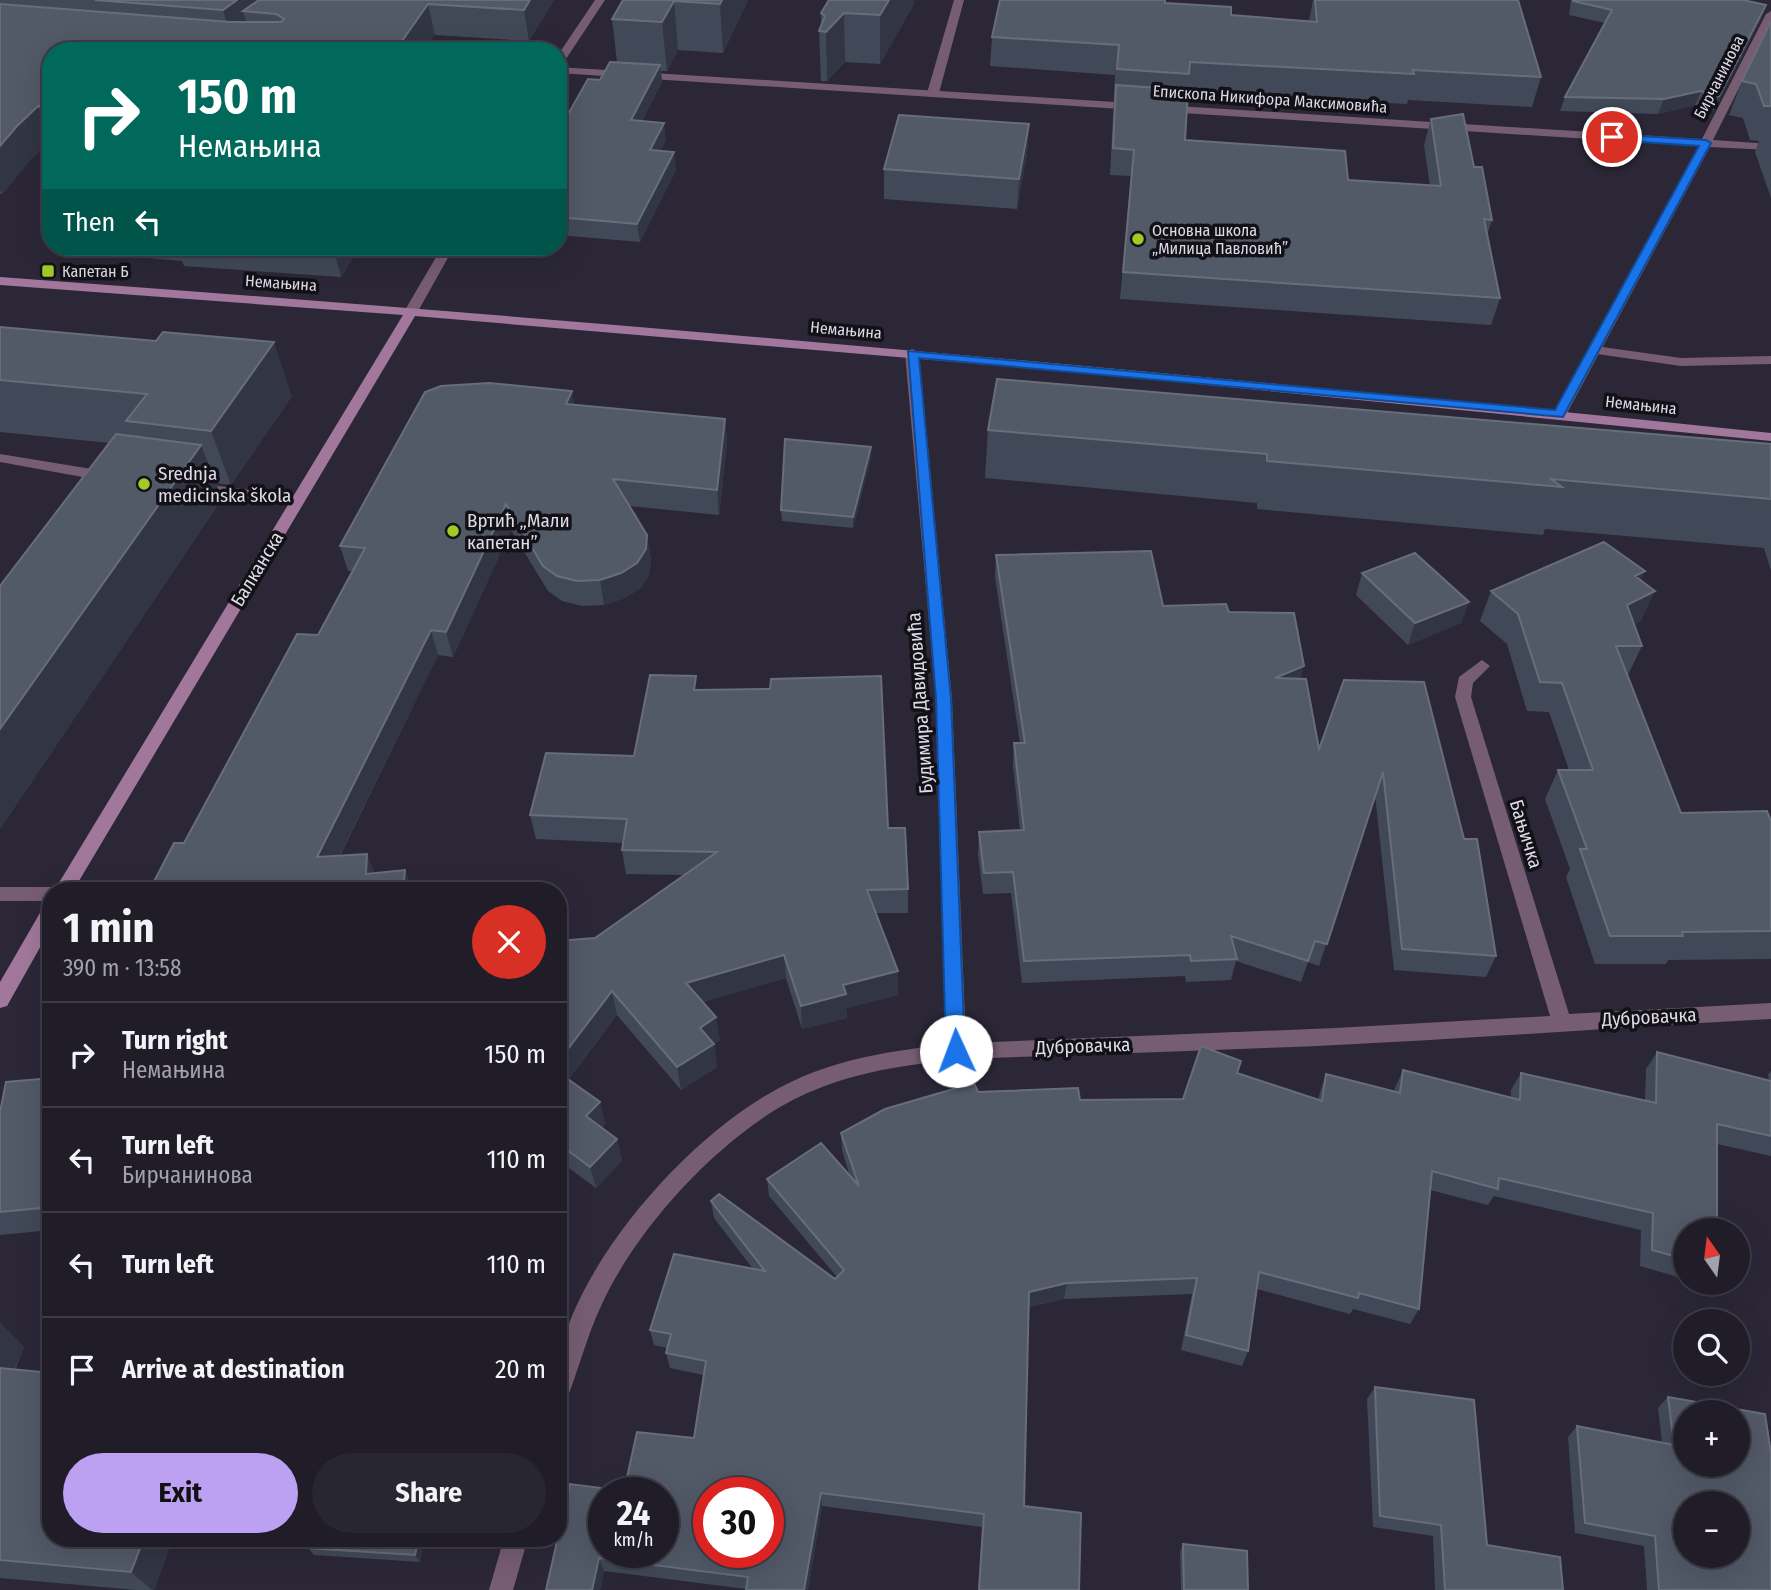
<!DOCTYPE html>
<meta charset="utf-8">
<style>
body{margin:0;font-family:"Fira Sans Condensed",sans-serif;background:#282631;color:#f1f3f6;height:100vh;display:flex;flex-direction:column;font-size:26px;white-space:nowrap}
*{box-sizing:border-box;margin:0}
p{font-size:23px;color:#a2a2a8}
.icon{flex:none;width:38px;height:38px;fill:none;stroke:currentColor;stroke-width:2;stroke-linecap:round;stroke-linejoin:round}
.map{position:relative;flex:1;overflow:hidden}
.sheet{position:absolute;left:42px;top:882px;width:525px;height:665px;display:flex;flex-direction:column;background:#201d29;border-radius:28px;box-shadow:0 7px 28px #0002,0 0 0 2px #3d3b46}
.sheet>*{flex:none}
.hud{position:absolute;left:42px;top:42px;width:525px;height:214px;border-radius:28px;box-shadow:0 7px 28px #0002,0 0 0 2px #3d3b46;background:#00695c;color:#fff;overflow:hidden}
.needle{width:46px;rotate:346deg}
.controls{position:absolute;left:1673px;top:1218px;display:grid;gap:14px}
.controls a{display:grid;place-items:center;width:77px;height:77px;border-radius:50%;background:#201d29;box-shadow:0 7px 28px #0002,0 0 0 2px #3d3b46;font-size:35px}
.speed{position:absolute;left:588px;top:1477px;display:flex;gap:14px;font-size:35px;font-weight:700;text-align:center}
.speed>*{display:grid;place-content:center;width:91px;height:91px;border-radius:50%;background:#201d29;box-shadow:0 7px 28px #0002,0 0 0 2px #3d3b46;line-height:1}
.speed small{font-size:18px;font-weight:400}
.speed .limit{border:10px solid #d22;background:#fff;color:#111}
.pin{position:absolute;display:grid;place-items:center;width:60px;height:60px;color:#fff;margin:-30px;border:4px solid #fff;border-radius:50%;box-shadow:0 2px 7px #0007}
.me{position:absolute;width:77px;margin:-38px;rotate:358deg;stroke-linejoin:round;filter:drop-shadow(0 0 5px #0008)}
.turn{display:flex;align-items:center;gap:24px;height:147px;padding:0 21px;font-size:32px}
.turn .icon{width:91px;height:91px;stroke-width:2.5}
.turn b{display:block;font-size:49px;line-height:60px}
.then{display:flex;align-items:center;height:66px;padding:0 21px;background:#0003;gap:14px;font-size:26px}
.round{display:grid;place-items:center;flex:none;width:74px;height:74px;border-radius:37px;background:#282631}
.headline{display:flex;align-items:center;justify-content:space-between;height:119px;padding:0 21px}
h1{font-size:42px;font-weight:700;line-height:52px}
.button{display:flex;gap:14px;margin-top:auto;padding:14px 21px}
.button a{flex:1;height:80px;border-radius:42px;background:#bca0f2;color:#111;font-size:28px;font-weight:700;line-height:80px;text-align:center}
.button a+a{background:#282631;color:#f1f3f6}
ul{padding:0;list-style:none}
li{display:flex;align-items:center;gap:21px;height:105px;padding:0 21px;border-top:2px solid #3d3b46}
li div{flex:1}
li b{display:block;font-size:26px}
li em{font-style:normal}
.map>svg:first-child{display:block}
</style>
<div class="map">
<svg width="1771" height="1590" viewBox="0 0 1771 1590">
<rect width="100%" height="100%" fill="#2b2737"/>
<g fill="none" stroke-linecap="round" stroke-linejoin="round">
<path fill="#765d72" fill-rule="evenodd" d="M954,0H964L939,93L933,96L927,93Z
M1595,346L1681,358L1771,356V364L1681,366L1590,353V347Z
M0,454L110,472L117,477L110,482L0,462Z
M195,483L298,496L305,501L298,506L190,491L188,488Z
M0,887H51L59,891H51V901H0Z"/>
<path fill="#765d72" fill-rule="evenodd" d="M595,0H605L562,65L558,66V55Z
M1771,11V24L1713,140L1771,144V150L1710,147L1566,415L1559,419L1552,415L1699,146L558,73V67L1702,139L1766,14Z
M442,247H454L417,313H407L405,310Z
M912,349L919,353L952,699L966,1043L1335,1028L1550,1016L1455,697L1459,677L1482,660L1490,666L1473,683L1471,697L1569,1014L1771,1003V1019C1620,1027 1468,1039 1317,1046C1237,1049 1156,1052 1076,1055C978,1059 867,1056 780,1107C710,1149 636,1230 602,1304C587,1335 579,1369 566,1401L558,1404C558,1389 556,1371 559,1356C582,1254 697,1126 791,1082C838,1059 894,1050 946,1045L936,699L905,353Z
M504,1538H528L513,1590H489Z"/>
<path fill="#a1789b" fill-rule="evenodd" d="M0,277C591,320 1181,372 1771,433V441L1108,375L415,316L73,891H54L403,315L0,285Z
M51,904V928L7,1006L0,1008V982L44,906Z"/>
</g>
<path fill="#414958" d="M0,0H554L529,41L435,35L51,51V140L31,159L2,194H0Z
M623,0H748L723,53L678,50L667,71H661L662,82L642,121L666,140L660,151L676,170L640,242L558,235V132L617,62L612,19Z
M829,0H914V4L880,64L845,62L827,81H821L819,31L821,26V13Z
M1313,0H1518L1541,77L1532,107L1408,100L1407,104L1188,92L1185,140L1348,180L1430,186L1424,145L1431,119L1474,167L1492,220L1487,235L1500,298L1491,325L1120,299L1131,176L1110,175L1115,75L990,66L992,37L1165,3L1231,15L1309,21Z
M1571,0H1743L1766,5L1761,19L1714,110L1695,105L1658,114L1560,111L1565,97L1605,23L1569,15Z
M1771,21V198L1755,152L1759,141L1750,140L1743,118L1729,115L1742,81Z
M1029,124L1027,154L1017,209L884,199V169Z
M51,204V223L45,210Z
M67,247H360L341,277L184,266L182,261L69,251Z
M0,327L292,396L231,485L216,483L222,499L0,829V586L110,443L0,432Z
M572,391L574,405L725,419L727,444L719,515L629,506L647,535L651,560L649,575L641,588L625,598L604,605L582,606L562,601L548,591L511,530L453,657L438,655L340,856L375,873L405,870L412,891H149L184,843L318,635L353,571H348L340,546Z
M988,430L1771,444V571L1764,548L1545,529L1543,535L1257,509V503L985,478Z
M871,447V458L853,528L782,521L781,510Z
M996,555L1163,606L1229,612L1301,678L1319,749L1344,680L1464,839L1496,956L1486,977L1394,970L1375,795L1319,966L1308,962L1301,982L1236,961L1231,980L1186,982L1185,976L1022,983L1011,893L983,894L978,854L979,832L1020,830L1013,765L1014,743H1020L995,577Z
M1362,573L1469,602L1461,623L1408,645L1356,595Z
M1641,581V621L1634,624L1642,646L1628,675L1681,813L1771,821V959L1668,960L1666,964H1595L1566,877L1570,869L1545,799L1558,770H1569L1549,712L1527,711L1507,644L1480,621L1491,591Z
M697,690L888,828L908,889V913H876L898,971V995L846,1008L847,1018L802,1029L786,978L703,1002L720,1040L714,1044L717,1067L681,1090L617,1015L569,1079L600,1102L605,1124L602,1128L617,1139L622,1161L596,1188L558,1160V941L595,938L684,875L626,874L622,850L623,843L536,839L530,815L634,756Z
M1657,1052L1769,1080L1768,1075L1771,1071V1156L1717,1144L1685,1230V1279L1640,1266L1641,1230L1494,1196L1488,1205L1430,1190L1419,1309L1410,1324L1353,1309L1350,1314L1257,1289L1248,1351L1242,1366L1181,1350L1192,1294L1064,1299L1028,1307L1024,1506L1079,1590H978L982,1527L822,1506L808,1590H746V1589L604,1571L600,1590H546L624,1491L694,1438L704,1375L670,1368L666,1353L667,1348L654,1345L650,1330L753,1269L714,1218L711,1201L835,1279L837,1277L769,1196L767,1179L850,1177L842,1150L841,1133L978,1092L1080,1100L1183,1099L1237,1073L1318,1100L1320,1092L1326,1074L1394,1092L1395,1088L1403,1070L1511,1098V1090L1521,1073L1645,1100L1646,1069Z
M51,1078V1230L0,1235V1112Z
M0,1323L24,1347L15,1370L173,1538L154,1590H136L0,1578Z
M1375,1387L1487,1545L1563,1590H1435L1433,1536L1373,1527L1367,1399Z
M1668,1397L1771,1590H1647L1644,1546L1575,1533L1568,1437L1577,1426L1662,1442L1658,1408Z
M425,1538L420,1562L314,1555L308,1548Z
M1183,1544L1248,1590H1181L1180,1552Z"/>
<path fill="#313544" d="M237,0H291L243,11L249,30L232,41L223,10Z
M530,0H554L529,41L524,10Z
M722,0H748L723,53L720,4Z
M889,0H914V4L880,64V15Z
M674,1L678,50L667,71L662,22Z
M428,4L435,35L424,51H395Z
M1766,5L1761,19L1714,110L1719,96Z
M844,13L845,62L827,81L826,32Z
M660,65L662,82L633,138L631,120Z
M1701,91L1695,105L1658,114L1664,99Z
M38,106L51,137V140L31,159L2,194L0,190V146L17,126Z
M664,123L666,140L652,168L650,150Z
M1029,124L1027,154L1017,209L1019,179Z
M674,152L676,170L640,242L637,224Z
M333,247H360L341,277Z
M274,342L292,396L231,485L211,431Z
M572,391L576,416L566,404Z
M725,419L727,444L719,515L717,490Z
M201,445L222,499L0,829V729Z
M871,447V458L853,528V517Z
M506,504L511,530L453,657L446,632Z
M647,535L651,560L649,575L641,588L625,598L604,605L600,580Z
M1645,571L1632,601L1635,576Z
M1655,591L1641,621L1614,635L1627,605Z
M1469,602L1461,623L1408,645L1415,623Z
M431,630L438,655L327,881L317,857Z
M1304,666L1298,689L1275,678Z
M367,854L377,878L366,874Z
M405,870L412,891H403Z
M784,955L786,978L690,1006L686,983Z
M898,971V995L846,1008L847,1018L802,1029L801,1006L843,985Z
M612,991L617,1015L560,1091L558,1085V1062Z
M716,1017L720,1040L714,1044L717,1067L681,1090L677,1067L700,1028Z
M600,1102L605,1124L592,1138L586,1116Z
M617,1139L622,1161L596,1188L590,1167Z
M1067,1283L1064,1299L1026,1307L1029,1292Z
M0,1323L24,1347L5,1391L0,1385Z
M821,1493L822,1506L808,1590H804Z
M144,1538H173L154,1590H152L131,1572Z
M419,1538H425L420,1562L415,1555Z
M599,1558L604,1571L600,1590H592Z"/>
<path fill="#525967" stroke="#686d7b" stroke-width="2" fill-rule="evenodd" d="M95,0H237L223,10Z
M259,0H530L524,10L428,4L395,51H51V107L38,106L17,126L0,146V4L230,22H281L284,19L276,14L243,11Z
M623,0H722L720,4L674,1L662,22L612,19Z
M829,0H889L880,15L844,13L826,32L819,31L825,16L821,13Z
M1000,0H1165V3L1231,7V15L1317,22L1315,0H1518L1541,77L1413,70L1414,74L1190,62L1189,74L1117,69L1119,45L992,37Z
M1573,0H1743L1766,5L1719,96L1701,91L1664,99L1565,97L1612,10L1573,1Z
M1771,21V106H1764L1756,84L1742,81Z
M610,62L660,65L631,120L664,123L650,150L674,152L637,224L558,217V185L568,168L558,167V132L588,79L600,80Z
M1116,85L1188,90L1185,140L1345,151L1348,180L1441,186L1431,119L1463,114L1474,167H1482L1492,220L1484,219L1500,298L1123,272L1134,150L1113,148Z
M899,115L1029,124L1019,179L884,169Z
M51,204V211L45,210Z
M0,327L156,341L163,332L274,342L211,431L126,421L147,394L0,380Z
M997,379L1771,444V499L1551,479L1562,487L1267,461V454L988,430Z
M489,383L572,391L566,404L725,419L717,490L613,479L647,535L646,549L637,563L621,573L600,580L577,581L557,576L543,566L506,504L446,632L431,630L317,857L367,854L366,874L405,870L403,891H149L174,843H184L297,634L318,635L365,548L340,546L425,392L441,386Z
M116,434L201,445L0,729V586Z
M785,439L871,447L853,517L781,510Z
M1604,542L1645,571L1635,576L1655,591L1627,605L1642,646H1616L1681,813L1767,811L1771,821V931L1682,932L1683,936H1610L1580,849H1587L1558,770H1593L1562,683L1540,682L1518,614L1491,591Z
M1151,551L1163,606L1226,604L1229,612L1294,613L1304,666L1275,678L1306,679L1319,749L1344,680L1424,682L1464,839H1477L1496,956L1402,949L1383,772L1327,944L1315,941L1308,961L1231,936L1237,959L1191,961L1190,955L1024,961L1013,872L984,873L979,832L1024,830L1014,743H1025L996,555Z
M1415,553L1469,602L1415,623L1362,573Z
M650,675L696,676L694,690L770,689L771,679L881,676L888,828H905L908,889L867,890L898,971L843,985L846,994L801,1006L784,955L686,983L716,1017L700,1028L714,1044L677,1067L612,991L558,1062V996L562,992H558V941L595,938L717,852L622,850L627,819L530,815L546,753L634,756Z
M1201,1046L1241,1061L1237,1073L1322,1101L1326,1074L1400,1093L1403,1070L1520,1100L1521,1073L1656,1103L1657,1052L1771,1081V1136L1717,1124V1230H1685V1259L1652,1250L1653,1213L1499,1178L1498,1189L1432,1171L1419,1309L1359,1293L1358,1298L1259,1272L1248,1351L1186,1335L1197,1278L1067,1283L1029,1292L1024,1506L1081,1513L1079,1590H979L984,1514L821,1493L804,1590H746L748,1577L599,1558L592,1590H546L570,1484L624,1491L637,1432L694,1438L706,1361L666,1353L671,1334L650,1330L674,1254L765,1271L711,1201L719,1194L835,1279L844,1270L767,1179L821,1143L859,1186L841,1133L885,1109L974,1083L978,1092L1078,1088L1080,1100L1183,1099ZM604,1493H663V1552H604ZM709,1493H768V1552H709Z
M558,1072L600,1102L586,1116L617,1139L590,1167L558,1143Z
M51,1078V1207L0,1212V1112L6,1082Z
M0,1368L51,1373V1538H144L131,1572L0,1560Z
M1375,1387L1474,1400L1487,1545L1560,1557L1563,1590H1445L1441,1525L1380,1516Z
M1668,1397L1765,1414L1771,1453V1590H1659L1655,1536L1585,1523L1577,1426L1674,1445ZM1685,1412H1738V1465H1685ZM1685,1503H1738V1556H1685Z
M311,1538H419L415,1555L308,1548Z
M1183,1544L1247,1551L1248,1590H1184Z"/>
<path fill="#1a73e8" stroke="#114b97" stroke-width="2" d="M1609,134L1706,140L1711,143L1563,417L919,358L951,699L965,1051L962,1056L956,1059L949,1056L946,1051L936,699L908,351L1555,410L1699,146L1612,140L1607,137Z"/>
<g fill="#a3c927" stroke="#131118" stroke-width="2.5">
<circle cx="1138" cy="239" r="7"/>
<rect x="41" y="264" width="14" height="14" rx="3.5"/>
<circle cx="144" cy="484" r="7"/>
<circle cx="453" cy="531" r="7"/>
</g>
<g text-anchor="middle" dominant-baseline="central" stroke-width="7" stroke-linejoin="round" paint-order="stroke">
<g font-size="16" fill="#dedbe6" stroke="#131118">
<text transform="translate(1719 77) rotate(-63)">Бирчанинова</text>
<text transform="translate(1270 99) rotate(4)">Епископа Никифора Максимовића</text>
<text transform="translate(281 283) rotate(4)">Немањина</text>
<text transform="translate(846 330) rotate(5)">Немањина</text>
<text transform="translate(1641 405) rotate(6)">Немањина</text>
</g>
<g font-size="16" fill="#dedbe6" stroke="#131118" text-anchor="start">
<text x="1152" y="230">Основна школа<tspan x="1152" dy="18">„Милица Павловић”</tspan></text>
<text x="62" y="271">Капетан Б</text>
</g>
<g font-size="19" fill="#dedbe6" stroke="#131118" text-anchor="start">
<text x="158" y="473">Srednja<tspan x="158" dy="22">medicinska škola</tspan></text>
<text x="467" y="520">Вртић „Мали<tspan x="467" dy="22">капетан”</tspan></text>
</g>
<g font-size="19" fill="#dedbe6" stroke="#131118">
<text transform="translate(257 569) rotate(-59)">Балканска</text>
<text transform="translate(920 703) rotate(-94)">Будимира Давидовића</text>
<text transform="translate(1526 834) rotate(73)">Бањичка</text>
<text transform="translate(1649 1017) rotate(-3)">Дубровачка</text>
<text transform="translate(1083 1046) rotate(-2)">Дубровачка</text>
</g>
</g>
</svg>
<div class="controls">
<a><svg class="needle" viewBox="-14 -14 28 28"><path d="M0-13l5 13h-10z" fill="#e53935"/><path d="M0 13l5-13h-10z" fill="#a2a2a8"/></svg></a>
<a><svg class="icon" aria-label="search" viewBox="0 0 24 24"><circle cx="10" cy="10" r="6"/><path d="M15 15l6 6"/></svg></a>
<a>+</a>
<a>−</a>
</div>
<div class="speed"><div>24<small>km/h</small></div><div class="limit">30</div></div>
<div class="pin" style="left:1612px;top:137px;background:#d93025"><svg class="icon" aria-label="arrive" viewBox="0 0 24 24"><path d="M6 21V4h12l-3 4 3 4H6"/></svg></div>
<svg class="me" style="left:956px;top:1051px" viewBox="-20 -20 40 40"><circle r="19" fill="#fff"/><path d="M0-13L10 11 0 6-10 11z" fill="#1a73e8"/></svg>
<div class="hud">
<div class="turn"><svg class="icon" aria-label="right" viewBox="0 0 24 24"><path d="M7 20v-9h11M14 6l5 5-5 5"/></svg><div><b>150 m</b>Немањина</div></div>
<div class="then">Then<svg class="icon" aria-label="left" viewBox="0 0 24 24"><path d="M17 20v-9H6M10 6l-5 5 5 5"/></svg></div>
</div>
<section class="sheet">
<div class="headline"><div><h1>1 min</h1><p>390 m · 13:58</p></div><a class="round" style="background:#d93025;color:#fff"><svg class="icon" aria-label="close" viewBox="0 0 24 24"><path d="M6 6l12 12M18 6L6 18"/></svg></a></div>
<ul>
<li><svg class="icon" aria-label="right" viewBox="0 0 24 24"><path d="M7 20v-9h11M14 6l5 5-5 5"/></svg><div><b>Turn right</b><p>Немањина</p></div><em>150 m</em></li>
<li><svg class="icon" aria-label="left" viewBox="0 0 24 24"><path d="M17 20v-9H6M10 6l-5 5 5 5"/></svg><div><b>Turn left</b><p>Бирчанинова</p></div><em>110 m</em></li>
<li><svg class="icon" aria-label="left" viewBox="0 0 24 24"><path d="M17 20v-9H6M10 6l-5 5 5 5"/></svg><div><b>Turn left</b></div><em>110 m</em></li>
<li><svg class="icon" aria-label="arrive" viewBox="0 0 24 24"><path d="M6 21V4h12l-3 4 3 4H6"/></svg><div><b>Arrive at destination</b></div><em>20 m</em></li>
</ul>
<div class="button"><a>Exit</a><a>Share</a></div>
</section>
</div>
